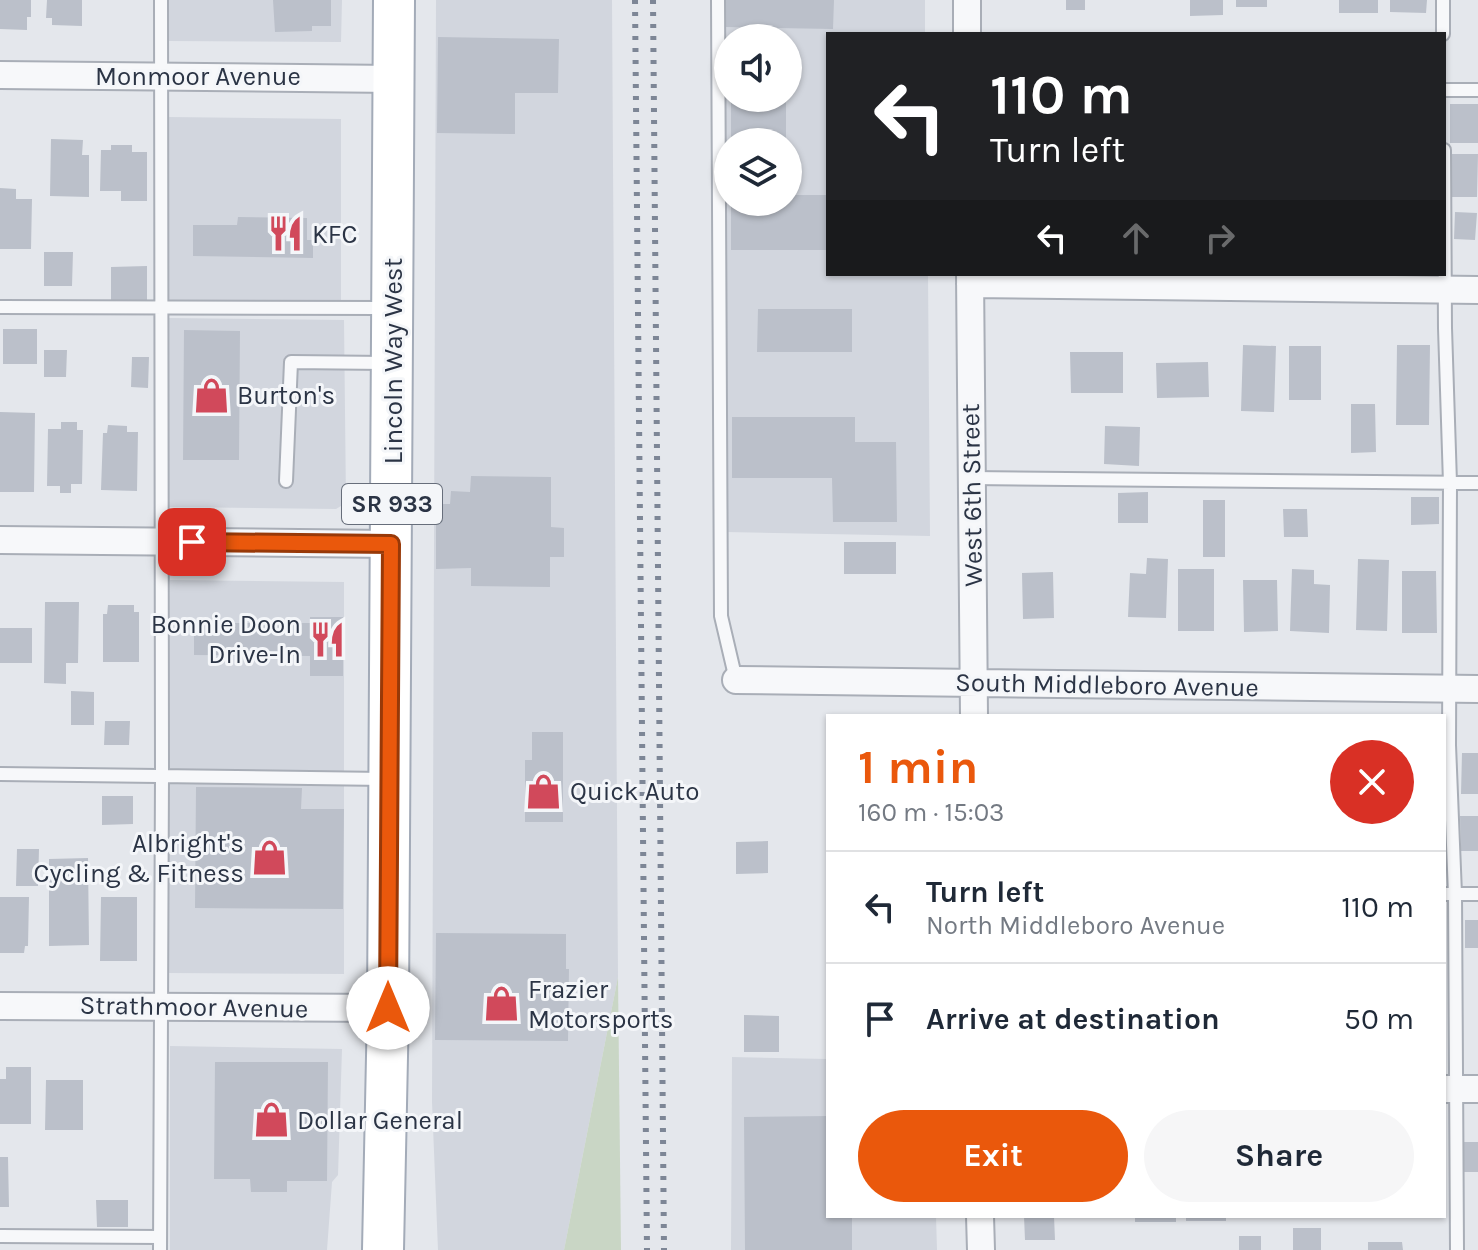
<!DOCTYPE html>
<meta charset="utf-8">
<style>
body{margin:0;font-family:Karla,sans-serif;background:#f6f6f7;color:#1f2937;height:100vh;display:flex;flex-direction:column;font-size:30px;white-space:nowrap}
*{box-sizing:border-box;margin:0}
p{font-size:26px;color:#747a83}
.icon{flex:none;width:44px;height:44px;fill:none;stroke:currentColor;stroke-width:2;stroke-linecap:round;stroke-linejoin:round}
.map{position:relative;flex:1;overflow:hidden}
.sheet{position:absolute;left:826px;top:714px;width:620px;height:504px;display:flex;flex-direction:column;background:#fff;border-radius:0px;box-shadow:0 2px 6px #0004}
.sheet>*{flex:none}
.guide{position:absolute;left:826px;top:32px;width:620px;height:244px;border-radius:0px;box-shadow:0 2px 6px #0004;background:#202124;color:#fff;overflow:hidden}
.fabs{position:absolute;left:714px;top:24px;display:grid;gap:16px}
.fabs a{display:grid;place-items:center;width:88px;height:88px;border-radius:50%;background:#fff;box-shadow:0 2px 6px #0004;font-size:40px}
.pin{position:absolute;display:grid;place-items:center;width:68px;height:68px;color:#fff;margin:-34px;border-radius:16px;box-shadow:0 4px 12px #0006}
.me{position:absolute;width:88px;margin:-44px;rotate:0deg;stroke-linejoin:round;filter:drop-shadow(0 0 6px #0008)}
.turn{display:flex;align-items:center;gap:28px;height:168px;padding:0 32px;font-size:36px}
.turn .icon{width:104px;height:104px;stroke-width:2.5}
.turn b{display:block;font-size:56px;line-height:68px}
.lanes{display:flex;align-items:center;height:76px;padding:0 32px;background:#0003;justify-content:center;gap:40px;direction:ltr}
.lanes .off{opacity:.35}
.round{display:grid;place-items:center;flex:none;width:84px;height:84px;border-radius:42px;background:#f6f6f7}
.head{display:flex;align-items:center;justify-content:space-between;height:136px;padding:0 32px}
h1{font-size:48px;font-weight:700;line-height:60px;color:#ea580c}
.button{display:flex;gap:16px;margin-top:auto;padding:16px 32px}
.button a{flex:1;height:92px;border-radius:48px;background:#ea580c;color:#fff;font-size:32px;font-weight:700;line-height:92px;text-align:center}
.button a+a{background:#f6f6f7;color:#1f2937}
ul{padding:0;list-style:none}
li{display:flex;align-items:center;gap:24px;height:112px;padding:0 32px;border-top:2px solid #e0e1e3}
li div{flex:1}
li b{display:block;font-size:30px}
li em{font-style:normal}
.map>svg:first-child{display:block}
</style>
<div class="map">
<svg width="1478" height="1250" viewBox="0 0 1478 1250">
<rect width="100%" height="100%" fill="#e4e7ec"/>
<path fill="#d2d6de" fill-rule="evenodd" d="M168,0H342L341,42L168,41Z
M436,0H612L618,977L564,1250H438L432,1102Z
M725,0H925V34H828V274H928L930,536L726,532ZM728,38H788V98H728ZM728,142H788V202H728Z
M169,117L341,119V303L168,302Z
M168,318L344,320L346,503L336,509L169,507Z
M170,580L344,582V974L166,973Z
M170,1046L342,1049L338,1175L332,1182L327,1250H170Z
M732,1057L828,1059V1216H936L937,1250H731Z"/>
<path fill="#c9d6c5" d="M618,977L621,1250H564Z"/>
<path fill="#bbc0ca" d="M0,0H31V17H27V30L0,29Z
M47,0H82V26L52,25V18H46Z
M273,0H331V26H312V31L275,32Z
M726,0H834L833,29L725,27Z
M1066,0H1085V10H1066Z
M1190,0H1223V15L1190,16Z
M1236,0H1267V7H1236Z
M1339,0H1378V13H1339Z
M1390,0H1427L1426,13L1390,12Z
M438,37L559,39L558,93H515V134L437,133Z
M731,98H786V142H731Z
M1450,104H1478V143H1450Z
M51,139L83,140L82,155H89V197L50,196Z
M111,145H132V152H147V201H121V191H100L101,150H111Z
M1451,154H1478L1477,197H1451Z
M0,188L16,189V199H32L31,249H0Z
M788,195H828V250H731V202H788Z
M1455,212L1477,213L1475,240L1454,239Z
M238,217L307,218V240H313V258L193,256V225H237Z
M44,252H73L72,286H44Z
M147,266V301H111V267Z
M758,309H852V352H757Z
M3,329H37V364H3Z
M184,330L240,331L239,460H183Z
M1243,345L1276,346L1274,412L1241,411Z
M1397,345H1430L1429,425H1396Z
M1289,346H1321V400H1289Z
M44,350H67L66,377H44Z
M1070,352H1123V393H1071Z
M132,357H149L148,388L131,387Z
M1208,362L1209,397L1157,398L1156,363Z
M1351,404H1375L1376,452L1351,453Z
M0,412L35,413L34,492H0Z
M732,417H855V442H896L897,522H833L832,478H732Z
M61,422H77V430H83L82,484H71V493H60V486H47L48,429H61Z
M108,425L127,426V432H138L137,491L101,490L103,433H107Z
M1105,426L1140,427L1139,466L1104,464Z
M471,476L551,477V527L564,528V557H550V587L471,586V568L436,569V504H450L451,491L470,492Z
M1148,492V523H1118V493Z
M1411,497H1439V524L1411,525Z
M1203,500H1225V557H1203Z
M1283,509H1307L1308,537H1284Z
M844,542H896V574H844Z
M1147,558L1168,559L1166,618L1128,617L1130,573L1146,574Z
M1358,559L1389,560L1387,631L1356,630Z
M1178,569H1214V631H1178Z
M1292,569L1314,570V584L1330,585L1329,633L1290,631Z
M1402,571H1436L1437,633H1402Z
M1053,572L1054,618L1023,619L1022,573Z
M1243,580H1277L1278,631L1244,632Z
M45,602H79L78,663H66V684L44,683Z
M108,605H134V612H139V662H103V614H107Z
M310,617H343V676H310V656L194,655V623H310Z
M0,628H32V663H0Z
M71,691L94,692V725H71Z
M105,721H130L129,745H104Z
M532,732H563V822H525V760H532Z
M1462,753H1478V794H1461Z
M196,787L302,788L301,809H344L343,909L195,908Z
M102,796H133V824L102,825Z
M1460,816H1478V851H1461Z
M768,841V873L736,874V842Z
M17,849H39L38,886H16Z
M88,858L89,945L49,946V859Z
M0,897H29L28,946H25L24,953H0Z
M101,897H137V961H100Z
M1465,920H1478V948H1465Z
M436,933L566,934V969H569L568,1041L435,1040Z
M744,1015L779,1016V1052H744Z
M215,1062H328L327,1181H287V1192H251L250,1179H214Z
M6,1067H31V1124H0V1079H6Z
M46,1080H83V1130H45Z
M828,1116V1216H852V1250H745L744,1117Z
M1461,1142H1478V1172H1461Z
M0,1157H8L9,1207H0Z
M96,1200H128V1227H97Z
M1024,1216H1054L1055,1240H1025Z
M1135,1216H1176V1222H1135Z
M1186,1216H1226V1221H1186Z
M1293,1228H1321V1250H1293Z
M1239,1236H1261V1250H1239Z
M1368,1242H1402L1403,1250H1368Z"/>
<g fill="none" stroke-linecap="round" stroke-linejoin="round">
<defs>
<path id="service" d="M718,0L721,616L736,680
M1443,0V34
M1444,90H1478
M1444,150L1445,328L1450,483L1449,745L1455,894L1457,1250
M0,307L386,308
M971,478L1478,483
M286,481L291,362L386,363
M0,774L385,779
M1444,894H1478
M0,1236L160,1237
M160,1250L162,775L161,0"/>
<path id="minor" d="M967,0V34
M0,75L395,79
M970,274L974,716
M970,284L1478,290
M0,540L391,544
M736,680L1478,689
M0,1006L388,1008
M1444,1089H1478
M980,1216L981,1250"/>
<path id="primary" d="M383,1250L388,1008L394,0"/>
</defs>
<use href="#service" stroke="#a9aeb7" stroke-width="16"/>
<use href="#minor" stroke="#a9aeb7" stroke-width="30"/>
<use href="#primary" stroke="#a3abb8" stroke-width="44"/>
<use href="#service" stroke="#f7f8fa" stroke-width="12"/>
<use href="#minor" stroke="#f7f8fa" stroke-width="26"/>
<use href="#primary" stroke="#fff" stroke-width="40"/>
<path stroke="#7d8696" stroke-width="6" stroke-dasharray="4 8" stroke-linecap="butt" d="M635,0L647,1250
M653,0L664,1250"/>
</g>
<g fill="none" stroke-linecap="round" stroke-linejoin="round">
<defs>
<path id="route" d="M192,542L391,544L388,1008"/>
</defs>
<use href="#route" stroke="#983908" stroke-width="20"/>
<use href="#route" stroke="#ea580c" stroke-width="14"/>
</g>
<defs>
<symbol id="restaurant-bare" viewBox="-9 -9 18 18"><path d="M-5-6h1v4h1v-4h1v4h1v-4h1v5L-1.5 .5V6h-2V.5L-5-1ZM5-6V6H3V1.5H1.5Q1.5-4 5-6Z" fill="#d1495b" stroke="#f4f6f9" stroke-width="2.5" paint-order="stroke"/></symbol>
<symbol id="shop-bare" viewBox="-9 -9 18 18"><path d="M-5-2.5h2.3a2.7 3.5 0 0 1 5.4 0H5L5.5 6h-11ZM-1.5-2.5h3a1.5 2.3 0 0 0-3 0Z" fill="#d1495b" stroke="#f4f6f9" stroke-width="2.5" paint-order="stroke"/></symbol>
</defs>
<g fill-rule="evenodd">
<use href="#restaurant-bare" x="260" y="208" width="51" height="51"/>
<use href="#shop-bare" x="186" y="370" width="51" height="51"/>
<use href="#restaurant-bare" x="302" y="614" width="51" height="51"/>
<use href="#shop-bare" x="518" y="766" width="51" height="51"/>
<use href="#shop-bare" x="244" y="832" width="51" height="51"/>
<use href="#shop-bare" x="476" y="978" width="51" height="51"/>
<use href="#shop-bare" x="246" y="1094" width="51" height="51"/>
</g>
<g text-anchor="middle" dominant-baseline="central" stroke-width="6" stroke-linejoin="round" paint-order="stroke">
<rect fill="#f4f6f9" stroke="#676e7b" stroke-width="2" x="342" y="484" width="100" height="40" rx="6"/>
<g font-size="24" font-weight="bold" fill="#2b3445">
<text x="392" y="504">SR 933</text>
</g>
<g font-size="26" fill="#2b3445" stroke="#f4f6f9">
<text x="198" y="76">Monmoor Avenue</text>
<text transform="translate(393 361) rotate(-90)">Lincoln Way West</text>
<text transform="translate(972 495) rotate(-91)">West 6th Street</text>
<text transform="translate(1107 685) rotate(1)">South Middleboro Avenue</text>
<text transform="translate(194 1007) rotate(1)">Strathmoor Avenue</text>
</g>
<g font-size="26" fill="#2b3445" stroke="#f4f6f9" text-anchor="start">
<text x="312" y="234">KFC</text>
<text x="237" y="395">Burton's</text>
<text x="301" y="624" text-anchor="end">Bonnie Doon<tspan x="301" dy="30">Drive-In</tspan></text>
<text x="570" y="791">Quick Auto</text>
<text x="244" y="843" text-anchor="end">Albright's<tspan x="244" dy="30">Cycling &amp; Fitness</tspan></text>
<text x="528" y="989">Frazier<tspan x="528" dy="30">Motorsports</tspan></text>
<text x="297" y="1120">Dollar General</text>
</g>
</g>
</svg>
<div class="fabs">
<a><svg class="icon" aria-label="sound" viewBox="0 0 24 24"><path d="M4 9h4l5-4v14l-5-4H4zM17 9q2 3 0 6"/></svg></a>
<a><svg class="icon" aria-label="layers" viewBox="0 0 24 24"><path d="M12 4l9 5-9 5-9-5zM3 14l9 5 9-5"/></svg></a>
</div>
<div class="pin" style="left:192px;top:542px;background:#d93025"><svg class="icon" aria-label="arrive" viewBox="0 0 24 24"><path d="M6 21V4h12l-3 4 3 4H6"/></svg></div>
<svg class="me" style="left:388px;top:1008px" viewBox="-20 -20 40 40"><circle r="19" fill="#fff"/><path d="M0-13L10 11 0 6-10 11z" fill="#ea580c"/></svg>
<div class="guide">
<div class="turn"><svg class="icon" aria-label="left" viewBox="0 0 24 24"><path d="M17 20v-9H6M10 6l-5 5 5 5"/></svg><div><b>110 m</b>Turn left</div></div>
<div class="lanes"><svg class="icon" aria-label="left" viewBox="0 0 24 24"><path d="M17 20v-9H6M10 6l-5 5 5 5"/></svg><svg class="icon off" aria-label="ahead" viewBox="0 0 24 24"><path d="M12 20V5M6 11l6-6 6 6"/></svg><svg class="icon off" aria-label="right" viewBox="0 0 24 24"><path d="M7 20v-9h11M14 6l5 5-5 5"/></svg></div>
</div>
<section class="sheet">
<div class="head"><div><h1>1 min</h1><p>160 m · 15:03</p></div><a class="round" style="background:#d93025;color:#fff"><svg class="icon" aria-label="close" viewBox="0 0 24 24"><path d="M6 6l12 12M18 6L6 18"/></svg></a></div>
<ul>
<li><svg class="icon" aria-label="left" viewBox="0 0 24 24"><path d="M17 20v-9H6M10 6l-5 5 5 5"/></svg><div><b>Turn left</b><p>North Middleboro Avenue</p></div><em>110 m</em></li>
<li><svg class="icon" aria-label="arrive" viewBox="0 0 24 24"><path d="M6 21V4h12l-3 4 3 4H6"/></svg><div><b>Arrive at destination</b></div><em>50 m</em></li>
</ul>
<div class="button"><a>Exit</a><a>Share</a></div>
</section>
</div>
